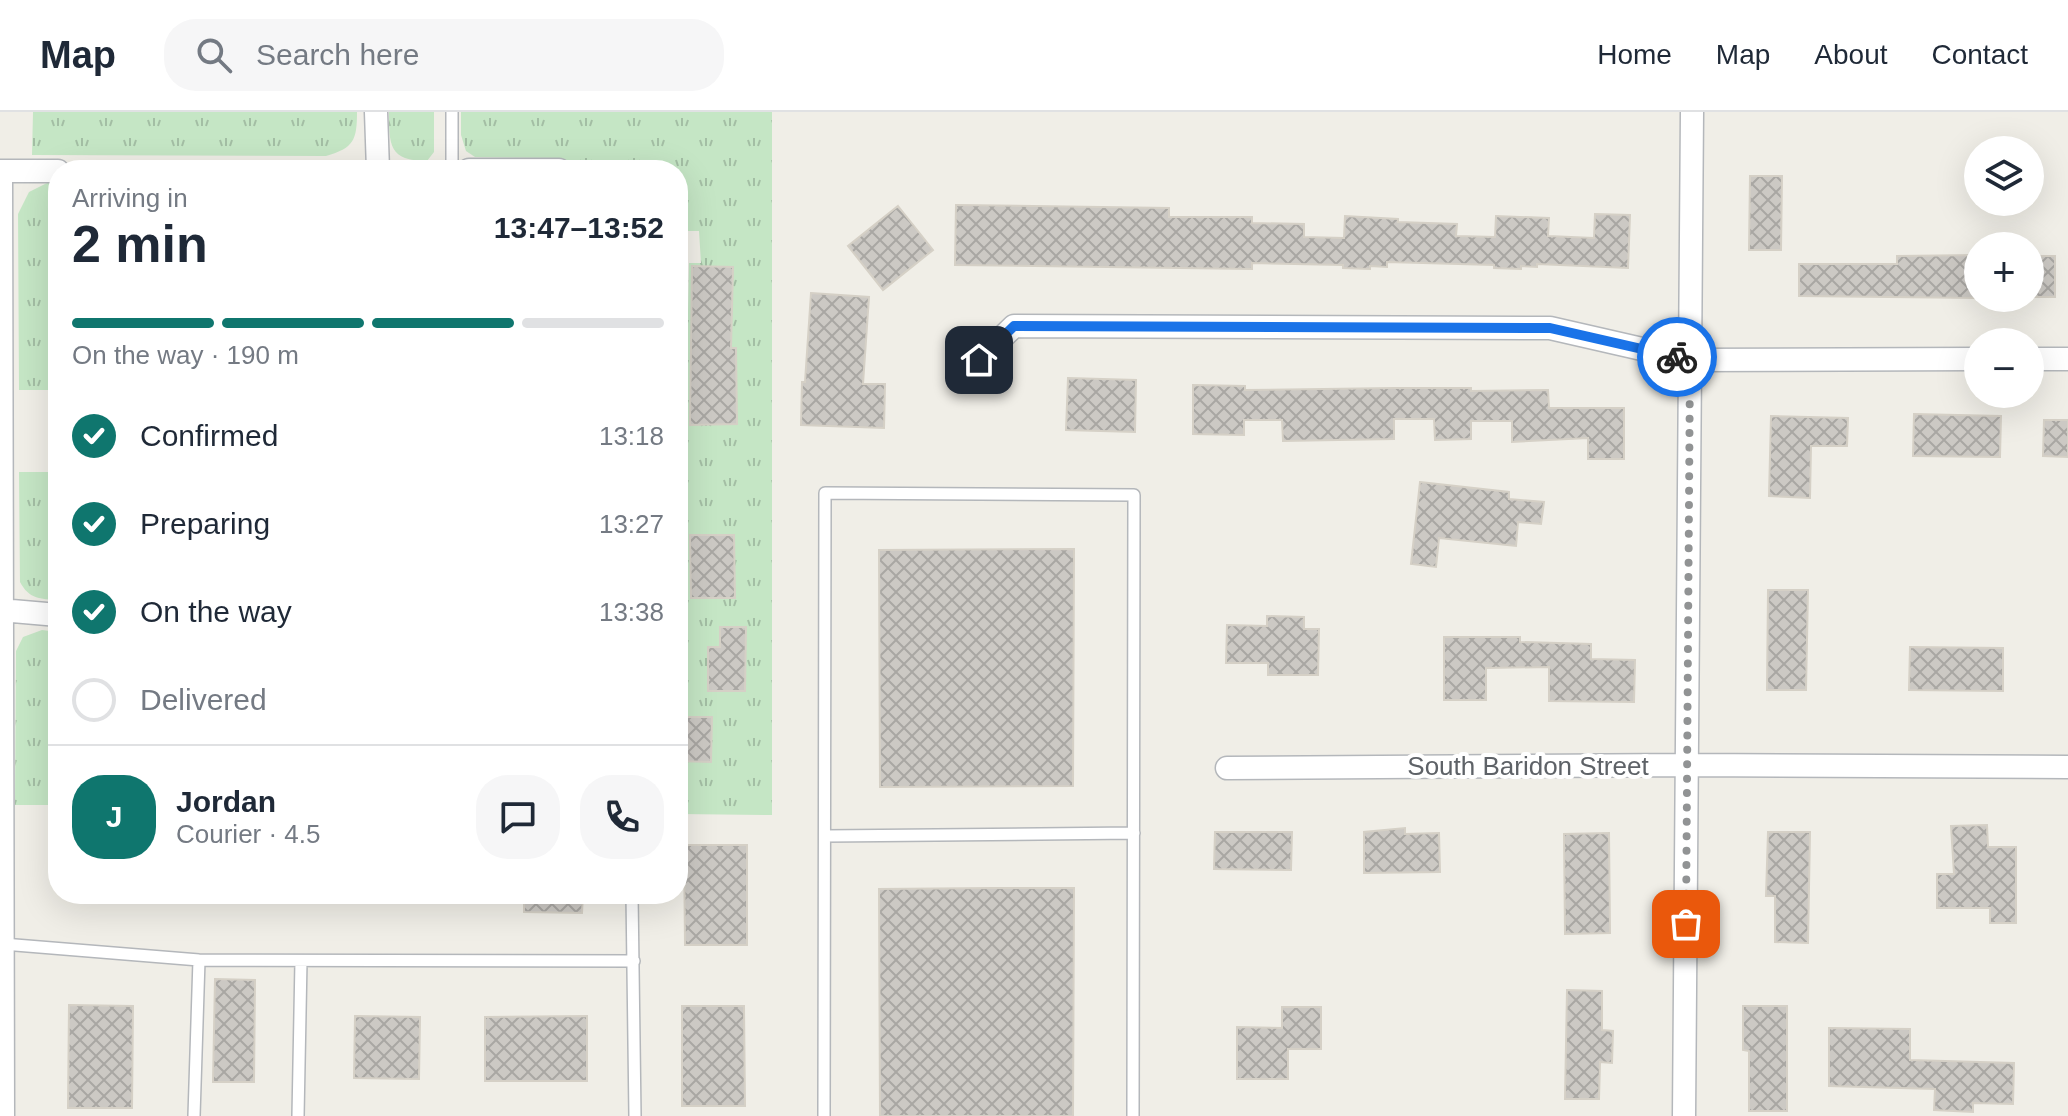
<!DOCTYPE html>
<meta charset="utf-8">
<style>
body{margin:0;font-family:Helvetica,sans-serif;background:#f6f6f7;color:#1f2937;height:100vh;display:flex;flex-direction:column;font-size:30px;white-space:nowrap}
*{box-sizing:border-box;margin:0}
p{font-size:26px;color:#747a83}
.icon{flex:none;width:44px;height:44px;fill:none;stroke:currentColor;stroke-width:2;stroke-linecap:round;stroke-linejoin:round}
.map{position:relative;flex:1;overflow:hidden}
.side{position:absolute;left:48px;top:48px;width:640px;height:744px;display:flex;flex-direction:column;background:#fff;border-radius:32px;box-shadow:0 8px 32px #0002}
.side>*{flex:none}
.controls{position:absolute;left:1964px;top:24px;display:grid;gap:16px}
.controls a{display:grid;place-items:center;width:80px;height:80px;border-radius:50%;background:#fff;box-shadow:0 8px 32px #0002;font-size:40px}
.pin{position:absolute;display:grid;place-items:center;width:68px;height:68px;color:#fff;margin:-34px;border-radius:16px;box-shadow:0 4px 12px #0006}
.courier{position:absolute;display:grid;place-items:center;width:80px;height:80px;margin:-40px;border:6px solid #1a73e8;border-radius:50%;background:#fff;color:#222;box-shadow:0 2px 10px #0007}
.head em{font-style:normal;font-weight:600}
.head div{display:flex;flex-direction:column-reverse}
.head{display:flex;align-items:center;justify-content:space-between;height:136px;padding:0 24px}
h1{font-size:52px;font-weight:600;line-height:60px}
.bar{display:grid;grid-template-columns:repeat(4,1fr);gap:12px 8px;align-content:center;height:96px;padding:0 24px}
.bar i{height:10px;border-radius:6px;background:#e0e1e3}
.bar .active{background:#0f766e}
.bar p{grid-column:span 4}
.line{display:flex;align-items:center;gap:20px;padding:0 24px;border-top:2px solid #e0e1e3}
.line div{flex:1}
.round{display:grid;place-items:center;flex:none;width:84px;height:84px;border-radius:32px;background:#f6f6f7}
ol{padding:0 24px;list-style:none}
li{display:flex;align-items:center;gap:24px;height:88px}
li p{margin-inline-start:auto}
li .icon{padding:8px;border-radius:50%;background:#0f766e;color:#fff;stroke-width:4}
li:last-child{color:#747a83}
li i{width:44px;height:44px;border:4px solid #e0e1e3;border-radius:50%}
header{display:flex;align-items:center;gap:48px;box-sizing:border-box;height:112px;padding:0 40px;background:#fff;border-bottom:2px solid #e0e1e3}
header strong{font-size:38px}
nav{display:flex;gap:44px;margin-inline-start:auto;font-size:28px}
.search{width:560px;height:72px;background:#f6f6f7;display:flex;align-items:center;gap:20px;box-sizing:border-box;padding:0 28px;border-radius:32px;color:#747a83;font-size:30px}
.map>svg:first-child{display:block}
.grass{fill:url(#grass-tufts)}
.building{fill:url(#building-cross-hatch);stroke:#d5d0c6;stroke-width:2}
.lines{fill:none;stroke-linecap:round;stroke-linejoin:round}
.lane-casing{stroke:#b4b7bb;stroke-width:14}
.street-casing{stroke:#b4b7bb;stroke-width:25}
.lane{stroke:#fff;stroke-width:11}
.street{stroke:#fff;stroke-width:22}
.done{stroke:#919394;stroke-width:8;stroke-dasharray:0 14.4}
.route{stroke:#1a73e8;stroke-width:10}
.labels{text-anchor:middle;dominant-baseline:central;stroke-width:8;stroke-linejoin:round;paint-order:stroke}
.street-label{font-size:26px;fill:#5e6267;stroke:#fff}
</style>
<header>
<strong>Map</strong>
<div class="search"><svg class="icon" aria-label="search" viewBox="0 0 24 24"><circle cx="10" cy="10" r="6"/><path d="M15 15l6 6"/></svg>Search here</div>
<nav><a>Home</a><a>Map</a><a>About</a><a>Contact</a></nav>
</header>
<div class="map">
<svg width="2068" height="1004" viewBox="0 0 2068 1004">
<defs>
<pattern id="grass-tufts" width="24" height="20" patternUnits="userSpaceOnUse" patternTransform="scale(2)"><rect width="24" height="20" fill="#c5e6c5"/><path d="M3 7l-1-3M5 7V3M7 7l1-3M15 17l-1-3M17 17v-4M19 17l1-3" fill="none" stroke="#a3bea4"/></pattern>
<pattern id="building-cross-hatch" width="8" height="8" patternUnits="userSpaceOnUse" patternTransform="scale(2)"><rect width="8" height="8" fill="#ccc9c4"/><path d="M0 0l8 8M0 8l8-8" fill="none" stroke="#a9a7a3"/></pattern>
</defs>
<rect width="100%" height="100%" fill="#f0eee7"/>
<path class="grass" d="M 33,0 L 357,0 C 357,28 354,36 326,44 L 32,43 Z
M 389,0 L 434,0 L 434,40 L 427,49 C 389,49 389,33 389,0 Z
M 461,0 L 772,0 L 772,703 L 678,702 L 678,200 L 688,199 L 689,151 L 701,151 L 699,119 L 678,119 L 678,58 L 590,58 L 561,46 L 475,45 L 466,39 L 461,23 Z
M 49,70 L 55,70 L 55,115 L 58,116 L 58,278 L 19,278 L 18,102 L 29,80 Z
M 19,360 L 58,360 L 58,488 C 40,487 29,487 20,470 Z
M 42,518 L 58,520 L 58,693 L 15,693 L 16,539 L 23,525 Z"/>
<path class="building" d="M 1750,64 L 1782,64 L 1781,138 L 1749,138 Z
M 956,93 L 1169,96 L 1169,105 L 1252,105 L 1252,111 L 1304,112 L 1304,125 L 1344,126 L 1345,104 L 1398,107 L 1398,110 L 1457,112 L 1456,124 L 1495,125 L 1496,104 L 1549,106 L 1548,124 L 1594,126 L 1595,102 L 1630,103 L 1628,156 L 1537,152 L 1537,155 L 1521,154 L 1521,157 L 1494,156 L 1494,153 L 1387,150 L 1387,155 L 1370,154 L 1370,157 L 1343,156 L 1343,153 L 1252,151 L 1252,157 L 955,153 Z
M 898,94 L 933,138 L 883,178 L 848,134 Z
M 1978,143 L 1978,186 L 1799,184 L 1799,152 L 1897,152 L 1897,144 Z
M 2030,144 L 2055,144 L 2055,185 L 2030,185 Z
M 692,154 L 733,155 L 731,236 L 736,236 L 737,312 L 690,313 Z
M 811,181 L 869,185 L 863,272 L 885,272 L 884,316 L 801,313 L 802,270 L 805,270 Z
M 1068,266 L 1136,268 L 1135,320 L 1066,318 Z
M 1193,273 L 1245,274 L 1245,278 L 1394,276 L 1471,276 L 1471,279 L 1548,278 L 1549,296 L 1624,296 L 1624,347 L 1588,347 L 1588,326 L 1512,330 L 1512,309 L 1471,309 L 1471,327 L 1435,328 L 1434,307 L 1394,307 L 1394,327 L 1283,329 L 1282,308 L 1244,308 L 1244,323 L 1193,322 Z
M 1914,302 L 2001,304 L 2000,345 L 1913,344 Z
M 1771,304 L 1848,306 L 1847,334 L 1811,334 L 1810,386 L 1769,384 Z
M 2044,308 L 2068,308 L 2068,345 L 2043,344 Z
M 1420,370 L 1509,380 L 1509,387 L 1544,390 L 1541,412 L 1518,410 L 1516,434 L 1439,426 L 1436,455 L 1411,452 Z
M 690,423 L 734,423 L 735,486 L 691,486 Z
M 1074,437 L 1073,674 L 880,675 L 879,438 Z
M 1768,478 L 1808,478 L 1806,578 L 1767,578 Z
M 1267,504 L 1304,505 L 1304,517 L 1319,517 L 1318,563 L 1268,563 L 1268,551 L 1226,551 L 1227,513 L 1267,514 Z
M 720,515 L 746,515 L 745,579 L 708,579 L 708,535 L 720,535 Z
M 1444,525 L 1520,525 L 1520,530 L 1591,532 L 1591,547 L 1635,548 L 1634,590 L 1549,589 L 1549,555 L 1486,556 L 1486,588 L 1444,588 Z
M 1910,535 L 2003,536 L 2003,579 L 1909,578 Z
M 678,605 L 712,605 L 711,650 L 678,649 Z
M 1987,713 L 1988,735 L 2016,735 L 2016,811 L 1990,811 L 1990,796 L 1937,796 L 1937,762 L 1954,762 L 1951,714 Z
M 1405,716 L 1405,722 L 1439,721 L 1440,760 L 1364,761 L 1364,720 Z
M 1215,720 L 1292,720 L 1291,758 L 1214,757 Z
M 1768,720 L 1810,720 L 1808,831 L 1775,830 L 1775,784 L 1766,784 Z
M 1609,721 L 1610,821 L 1565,822 L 1564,722 Z
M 684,733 L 747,733 L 747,833 L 685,833 Z
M 993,776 L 1074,776 L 1073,1004 L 880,1004 L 879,777 Z
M 524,782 L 583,782 L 582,801 L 524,800 Z
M 215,867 L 255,868 L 254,970 L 213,970 Z
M 1567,878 L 1602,879 L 1602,918 L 1613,919 L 1612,951 L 1600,950 L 1599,987 L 1565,987 Z
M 69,893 L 133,894 L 132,996 L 68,996 Z
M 682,894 L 744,894 L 745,994 L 682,994 Z
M 1743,894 L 1787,894 L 1787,999 L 1749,999 L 1749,939 L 1743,938 Z
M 1282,895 L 1321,895 L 1321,937 L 1288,937 L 1288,967 L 1237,967 L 1237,915 L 1282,916 Z
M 355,904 L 420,905 L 419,967 L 354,966 Z
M 587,904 L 587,969 L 485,969 L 485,905 Z
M 1829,916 L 1910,917 L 1910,948 L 2014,951 L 2013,992 L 1973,991 L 1973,1000 L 1934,998 L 1935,977 L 1829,974 Z"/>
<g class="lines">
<defs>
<path id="lane" d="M 452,58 L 452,0
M 826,724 L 1134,721
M 632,782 L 635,1004
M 3,832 L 199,848 L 634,849
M 194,1004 L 199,848
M 298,1004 L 301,849
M 824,1004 L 825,381 L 1134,383 L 1133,1004"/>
<path id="street" d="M 376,0 L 378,58
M 469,58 L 559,58
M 0,59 L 58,59
M 1,59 L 3,1004
M 2030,247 L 2068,247
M 979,248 L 1014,214 L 1550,216 L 1690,248 L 1978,247
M 0,498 L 58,503
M 1227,656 L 1688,653 L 2068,655
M 1684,1004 L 1692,0"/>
</defs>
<use href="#lane" class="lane-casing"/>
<use href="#street" class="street-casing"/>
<use href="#lane" class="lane"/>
<use href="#street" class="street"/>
</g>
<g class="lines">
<path class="done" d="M 1677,245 L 1690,248 L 1686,812"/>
<path class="route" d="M 979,248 L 1014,214 L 1550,216 L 1677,245"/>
</g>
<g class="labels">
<g class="street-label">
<text x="1528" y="654">South Baridon Street</text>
</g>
</g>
</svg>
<div class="controls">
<a><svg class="icon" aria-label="layers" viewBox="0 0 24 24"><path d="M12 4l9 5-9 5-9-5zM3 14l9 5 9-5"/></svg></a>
<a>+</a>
<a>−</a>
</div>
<div class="pin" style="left:1686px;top:812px;background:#ea580c"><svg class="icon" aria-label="bag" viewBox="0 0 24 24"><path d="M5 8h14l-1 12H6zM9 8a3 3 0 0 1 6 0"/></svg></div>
<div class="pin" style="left:979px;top:248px;background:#1f2937"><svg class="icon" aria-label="home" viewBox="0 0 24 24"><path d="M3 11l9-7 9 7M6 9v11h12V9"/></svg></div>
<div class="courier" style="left:1677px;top:245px"><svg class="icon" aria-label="bike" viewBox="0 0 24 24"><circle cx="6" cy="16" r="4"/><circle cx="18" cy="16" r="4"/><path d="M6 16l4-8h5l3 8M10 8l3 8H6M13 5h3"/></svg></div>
<section class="side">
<div class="head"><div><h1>2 min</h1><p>Arriving in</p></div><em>13:47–13:52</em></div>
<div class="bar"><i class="active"></i><i class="active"></i><i class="active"></i><i></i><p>On the way · 190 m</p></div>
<ol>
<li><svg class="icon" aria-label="check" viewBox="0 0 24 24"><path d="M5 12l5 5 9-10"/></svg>Confirmed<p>13:18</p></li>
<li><svg class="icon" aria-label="check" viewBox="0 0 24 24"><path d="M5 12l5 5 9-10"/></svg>Preparing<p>13:27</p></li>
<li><svg class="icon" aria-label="check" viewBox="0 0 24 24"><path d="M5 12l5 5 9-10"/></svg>On the way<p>13:38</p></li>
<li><i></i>Delivered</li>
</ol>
<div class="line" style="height:144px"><b class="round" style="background:#0f766e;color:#fff">J</b><div><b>Jordan</b><p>Courier · 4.5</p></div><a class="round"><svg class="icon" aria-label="chat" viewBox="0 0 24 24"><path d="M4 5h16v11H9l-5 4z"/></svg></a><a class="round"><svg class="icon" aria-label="phone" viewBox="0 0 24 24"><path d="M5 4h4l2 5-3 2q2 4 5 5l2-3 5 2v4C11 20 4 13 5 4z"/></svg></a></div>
</section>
</div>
